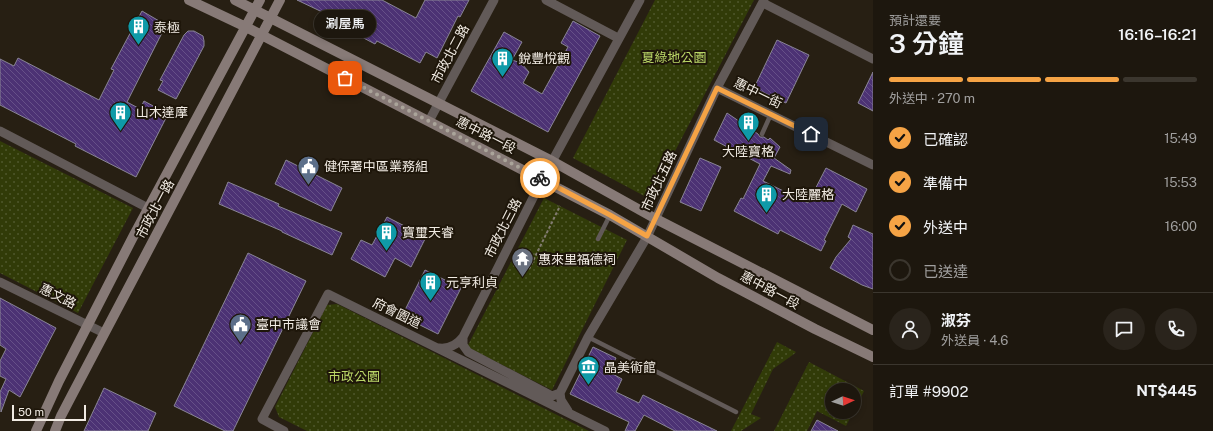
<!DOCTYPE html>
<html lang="zh-TW">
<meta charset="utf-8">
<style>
body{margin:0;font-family:"Public Sans","Noto Sans TC",sans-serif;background:#2a241c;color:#f1f3f6;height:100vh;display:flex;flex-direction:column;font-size:15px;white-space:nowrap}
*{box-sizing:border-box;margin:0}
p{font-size:13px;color:#a09f9e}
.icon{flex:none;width:22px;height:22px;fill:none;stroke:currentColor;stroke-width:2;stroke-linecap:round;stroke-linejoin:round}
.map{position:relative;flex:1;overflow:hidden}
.side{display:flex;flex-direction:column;background:#1d170e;width:340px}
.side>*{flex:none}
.needle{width:26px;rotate:86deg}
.tools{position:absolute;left:825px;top:383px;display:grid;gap:8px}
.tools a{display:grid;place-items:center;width:36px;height:36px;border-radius:50%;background:#1d170e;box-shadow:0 2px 6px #0003,0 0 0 1px #3b362e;font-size:20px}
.scale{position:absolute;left:12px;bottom:10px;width:74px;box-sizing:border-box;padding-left:4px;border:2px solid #f1ebe3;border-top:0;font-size:11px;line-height:14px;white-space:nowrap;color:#f1ebe3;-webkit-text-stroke:3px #1e160a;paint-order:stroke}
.pin{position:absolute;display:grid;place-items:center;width:34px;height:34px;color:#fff;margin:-17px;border-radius:8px;box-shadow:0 2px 6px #0006}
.courier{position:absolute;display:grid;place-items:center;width:40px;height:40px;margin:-20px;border:3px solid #f5a345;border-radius:50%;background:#fff;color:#222;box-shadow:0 1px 5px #0007}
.bubble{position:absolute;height:28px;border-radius:14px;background:#1d170e;box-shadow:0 2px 6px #0003,0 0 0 1px #3b362e;font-size:13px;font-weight:600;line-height:28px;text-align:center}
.summary em{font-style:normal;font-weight:600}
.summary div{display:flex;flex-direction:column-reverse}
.summary{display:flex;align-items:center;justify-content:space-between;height:68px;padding:0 16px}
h1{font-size:26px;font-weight:600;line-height:30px}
.bar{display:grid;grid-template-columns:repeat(4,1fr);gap:6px 4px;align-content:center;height:48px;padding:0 16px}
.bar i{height:5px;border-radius:3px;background:#3b362e}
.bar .on{background:#f5a345}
.bar p{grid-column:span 4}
.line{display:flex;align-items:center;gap:10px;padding:0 16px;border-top:1px solid #3b362e}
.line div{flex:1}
.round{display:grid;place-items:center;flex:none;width:42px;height:42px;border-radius:21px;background:#2a241c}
ol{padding:0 16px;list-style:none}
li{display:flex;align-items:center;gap:12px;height:44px}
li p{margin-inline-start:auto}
li .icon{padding:4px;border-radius:50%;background:#f5a345;color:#111;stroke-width:4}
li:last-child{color:#a09f9e}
li i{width:22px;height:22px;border:2px solid #3b362e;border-radius:50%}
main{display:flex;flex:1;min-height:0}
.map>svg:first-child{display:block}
.green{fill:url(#green-dots)}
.building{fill:url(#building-back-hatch);stroke:#898595}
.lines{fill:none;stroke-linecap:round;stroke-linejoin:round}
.path{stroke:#837c72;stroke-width:2;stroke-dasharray:3 2;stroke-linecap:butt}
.lane{stroke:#625a58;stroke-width:4.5}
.street{stroke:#625a58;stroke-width:9}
.secondary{stroke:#877a77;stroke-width:10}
.done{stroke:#aaa49a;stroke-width:4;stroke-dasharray:0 7.2}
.route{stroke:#f5a345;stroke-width:5}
.labels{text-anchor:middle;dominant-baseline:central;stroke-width:4;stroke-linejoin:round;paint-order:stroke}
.poi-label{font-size:13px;fill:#f1ebe3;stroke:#1e160a;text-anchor:start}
.street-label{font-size:13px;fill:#f1ebe3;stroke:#1e160a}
.park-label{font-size:13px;fill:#bad667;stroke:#1e160a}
</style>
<main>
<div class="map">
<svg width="873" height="431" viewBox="0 0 873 431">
<defs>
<pattern id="green-dots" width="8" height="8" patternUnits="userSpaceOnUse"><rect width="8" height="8" fill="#313b08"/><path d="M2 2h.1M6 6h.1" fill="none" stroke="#4f582c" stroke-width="1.8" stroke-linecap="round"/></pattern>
<pattern id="building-back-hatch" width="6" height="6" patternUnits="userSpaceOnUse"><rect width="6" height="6" fill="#4c3274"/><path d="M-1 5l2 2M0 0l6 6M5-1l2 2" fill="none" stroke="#665088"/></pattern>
</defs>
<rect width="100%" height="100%" fill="#271f13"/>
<path class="green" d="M 655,0 L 754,0 L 650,199 L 573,158 Z
M 0,141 L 133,208 L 78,313 L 0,273 Z
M 544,198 L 627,240 L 552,390 L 467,347 Z
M 337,304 L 589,431 L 307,431 L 279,417 L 275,407 L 327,305 Z
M 777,342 L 796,352 L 794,354 L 773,369 L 751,414 L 761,418 L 741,431 L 731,431 Z
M 809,362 L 864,391 L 854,411 L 854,390 L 832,390 L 832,412 L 853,412 L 846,426 L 817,411 L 807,431 L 774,431 Z"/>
<path class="building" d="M 297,0 L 382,0 L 416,18 L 425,0 L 469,0 L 460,17 L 458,16 L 437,58 L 426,52 L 420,63 L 377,41 L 375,44 L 335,23 L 337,19 Z
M 142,11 L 166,25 L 127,102 L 140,109 L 144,101 L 168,114 L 136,177 L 75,146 L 76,144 L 0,105 L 0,59 L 14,66 L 18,58 L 99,100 L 114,70 L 111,69 Z
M 573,21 L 600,36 L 548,132 L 471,91 L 504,32 L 522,42 L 512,60 L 521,63 L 529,72 L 523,83 L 542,94 L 568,47 L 561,43 Z
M 188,31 L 194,31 L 203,36 L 204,41 L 204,46 L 176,99 L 158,90 L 163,81 L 160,80 L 184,35 Z
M 777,40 L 809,55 L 786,103 L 754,88 Z
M 873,72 L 873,111 L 858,103 Z
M 727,113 L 758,134 L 760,137 L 764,137 L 768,140 L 770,138 L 780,147 L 774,158 L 791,170 L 790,174 L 771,166 L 763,181 L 808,203 L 826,168 L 867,189 L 856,212 L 842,204 L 824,240 L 826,241 L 821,251 L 780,230 L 778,234 L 734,211 L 741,198 L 743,199 L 760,164 L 714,140 Z
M 700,158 L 721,167 L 701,211 L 680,202 Z
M 286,160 L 342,188 L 331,211 L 275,184 Z
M 228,182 L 279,204 L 278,206 L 342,233 L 332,255 L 282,232 L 282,231 L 219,204 Z
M 387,217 L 426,237 L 411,267 L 395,258 L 385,277 L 351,259 L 361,240 L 372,245 Z
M 853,225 L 873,234 L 873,289 L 862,285 L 830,268 L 836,257 L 851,239 L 848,237 Z
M 248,253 L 306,281 L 233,431 L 225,431 L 174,406 Z
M 425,270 L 461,288 L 438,334 L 402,316 Z
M 0,298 L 56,328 L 20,397 L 9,390 L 1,412 L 0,392 L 6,379 L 0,376 L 0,361 L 6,349 L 0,345 Z
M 593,347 L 616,358 L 609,372 L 622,379 L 616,392 L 639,403 L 643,395 L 717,431 L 675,431 L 644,415 L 635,431 L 625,431 L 629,422 L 570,394 Z
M 104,388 L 156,413 L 148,431 L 84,431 Z
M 817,420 L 838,431 L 811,431 Z"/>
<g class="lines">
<path class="path" d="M 529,269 L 560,206"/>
<path class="lane" d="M 762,134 L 771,114
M 598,239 L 610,215
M 588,337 L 736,412"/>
<path class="street" d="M 546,0 L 618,38
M 763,3 L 873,59
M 717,88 L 873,165
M 429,121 L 494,0
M 0,131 L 148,208
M 0,282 L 104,333
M 463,337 L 463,345 L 468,352 L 552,396 L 560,393
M 439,348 C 448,349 457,345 463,337 L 542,180 L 640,0
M 568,411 L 561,400 L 560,393 L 588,337 L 647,237 L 717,88 L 764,0
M 284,431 L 262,419 L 328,294 L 605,431"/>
<path class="secondary" d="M 189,0 L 246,27 L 542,180 L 610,215 L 718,278 L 815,329 L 873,357
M 235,0 L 552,161 L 656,219 L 873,330
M 36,431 L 59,381 L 134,235 L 260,0
M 55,431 L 61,416 L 73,393 L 280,0"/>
</g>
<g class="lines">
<path class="done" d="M 345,78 L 540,178"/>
<path class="route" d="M 540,178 L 610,215 L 647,236 L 717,88 L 811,134"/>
</g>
<defs>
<symbol id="building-pin" viewBox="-11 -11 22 30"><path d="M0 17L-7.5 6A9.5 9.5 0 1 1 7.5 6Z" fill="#0f9aa8" stroke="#1e160a"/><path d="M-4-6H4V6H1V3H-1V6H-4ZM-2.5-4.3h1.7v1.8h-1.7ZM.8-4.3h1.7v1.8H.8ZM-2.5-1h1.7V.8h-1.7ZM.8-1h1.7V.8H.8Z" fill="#fff"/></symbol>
<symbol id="civic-pin" viewBox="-11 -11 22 30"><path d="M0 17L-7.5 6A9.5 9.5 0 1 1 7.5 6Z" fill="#5c6f8a" stroke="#1e160a"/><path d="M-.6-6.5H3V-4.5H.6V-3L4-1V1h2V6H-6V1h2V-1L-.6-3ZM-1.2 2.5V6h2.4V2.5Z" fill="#fff"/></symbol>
<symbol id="temple-pin" viewBox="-11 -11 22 30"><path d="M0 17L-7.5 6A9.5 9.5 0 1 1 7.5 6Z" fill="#6b7280" stroke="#1e160a"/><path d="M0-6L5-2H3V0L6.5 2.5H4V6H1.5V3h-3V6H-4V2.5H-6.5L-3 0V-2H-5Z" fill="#fff"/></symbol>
<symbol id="museum-pin" viewBox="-11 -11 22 30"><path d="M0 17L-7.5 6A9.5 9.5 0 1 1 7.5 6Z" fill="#0f9aa8" stroke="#1e160a"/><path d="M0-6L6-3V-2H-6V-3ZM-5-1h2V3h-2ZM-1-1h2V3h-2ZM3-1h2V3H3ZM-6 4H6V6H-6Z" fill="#fff"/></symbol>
</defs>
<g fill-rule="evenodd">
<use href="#building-pin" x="126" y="14" width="25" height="34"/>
<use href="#building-pin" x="490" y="46" width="25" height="34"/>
<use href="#building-pin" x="108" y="100" width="25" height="34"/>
<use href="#building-pin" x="736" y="110" width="25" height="34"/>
<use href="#civic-pin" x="296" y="154" width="25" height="34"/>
<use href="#building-pin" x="754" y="182" width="25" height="34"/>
<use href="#building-pin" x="374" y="220" width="25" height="34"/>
<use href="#temple-pin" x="510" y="246" width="25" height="34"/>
<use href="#building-pin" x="418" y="270" width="25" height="34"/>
<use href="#civic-pin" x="228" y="312" width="25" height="34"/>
<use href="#museum-pin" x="576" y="354" width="25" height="34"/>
</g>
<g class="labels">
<g class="poi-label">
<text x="154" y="27">泰極</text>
<text x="518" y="58">銳豐悅觀</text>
<text x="136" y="112">山木達摩</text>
<text x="748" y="151" text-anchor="middle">大陸寶格</text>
<text x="324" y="166">健保署中區業務組</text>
<text x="782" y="194">大陸麗格</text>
<text x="402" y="232">寶璽天睿</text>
<text x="538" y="259">惠來里福德祠</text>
<text x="446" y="282">元亨利貞</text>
<text x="256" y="324">臺中市議會</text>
<text x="604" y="367">晶美術館</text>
</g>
<g class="street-label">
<text transform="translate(450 54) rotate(-62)">市政北二路</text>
<text transform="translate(758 93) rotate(26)">惠中一街</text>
<text transform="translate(486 135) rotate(27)">惠中路一段</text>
<text transform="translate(659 181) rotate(-65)">市政北五路</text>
<text transform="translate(155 209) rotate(-62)">市政北一路</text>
<text transform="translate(503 228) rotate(-63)">市政北三路</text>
<text transform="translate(770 290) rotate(28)">惠中路一段</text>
<text transform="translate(58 296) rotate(26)">惠文路</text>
<text transform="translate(397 313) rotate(26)">府會園道</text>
</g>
<g class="park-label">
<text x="674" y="57">夏綠地公園</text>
<text x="354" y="376">市政公園</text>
</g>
</g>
</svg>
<div class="tools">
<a><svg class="needle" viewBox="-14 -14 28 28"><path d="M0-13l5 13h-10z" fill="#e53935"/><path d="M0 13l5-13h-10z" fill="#a09f9e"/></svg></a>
</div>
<div class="scale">50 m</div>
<div class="pin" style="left:345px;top:78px;background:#ea580c"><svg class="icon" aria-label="bag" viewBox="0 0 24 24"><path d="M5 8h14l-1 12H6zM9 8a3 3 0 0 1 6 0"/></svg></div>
<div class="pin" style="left:811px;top:134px;background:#1f2937"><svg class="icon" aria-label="home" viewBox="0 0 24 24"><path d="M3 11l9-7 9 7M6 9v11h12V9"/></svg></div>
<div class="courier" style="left:540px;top:178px"><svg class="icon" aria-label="bike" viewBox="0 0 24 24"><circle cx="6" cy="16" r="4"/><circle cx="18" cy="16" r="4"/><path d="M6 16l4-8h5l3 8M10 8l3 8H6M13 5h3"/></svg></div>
<div class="bubble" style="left:314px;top:10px;width:62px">涮屋馬</div>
</div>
<section class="side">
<div class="summary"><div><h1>3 分鐘</h1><p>預計還要</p></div><em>16:16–16:21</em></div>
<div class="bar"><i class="on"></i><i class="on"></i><i class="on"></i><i></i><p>外送中 · 270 m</p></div>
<ol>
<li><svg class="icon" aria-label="check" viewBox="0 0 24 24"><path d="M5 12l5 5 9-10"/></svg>已確認<p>15:49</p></li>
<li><svg class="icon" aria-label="check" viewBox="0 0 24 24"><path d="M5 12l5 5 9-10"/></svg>準備中<p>15:53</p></li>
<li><svg class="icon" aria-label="check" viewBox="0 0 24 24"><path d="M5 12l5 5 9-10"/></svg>外送中<p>16:00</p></li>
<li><i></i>已送達</li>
</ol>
<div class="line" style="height:72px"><a class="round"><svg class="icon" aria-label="person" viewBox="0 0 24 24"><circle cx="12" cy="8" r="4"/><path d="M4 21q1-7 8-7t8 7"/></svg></a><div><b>淑芬</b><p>外送員 · 4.6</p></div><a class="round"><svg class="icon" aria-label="chat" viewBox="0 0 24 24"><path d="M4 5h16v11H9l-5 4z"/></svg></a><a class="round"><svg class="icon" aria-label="phone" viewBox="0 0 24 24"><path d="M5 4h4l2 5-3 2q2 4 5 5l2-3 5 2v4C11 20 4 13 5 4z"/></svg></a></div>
<div class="line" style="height:52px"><div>訂單 #9902</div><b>NT$445</b></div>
</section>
</main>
